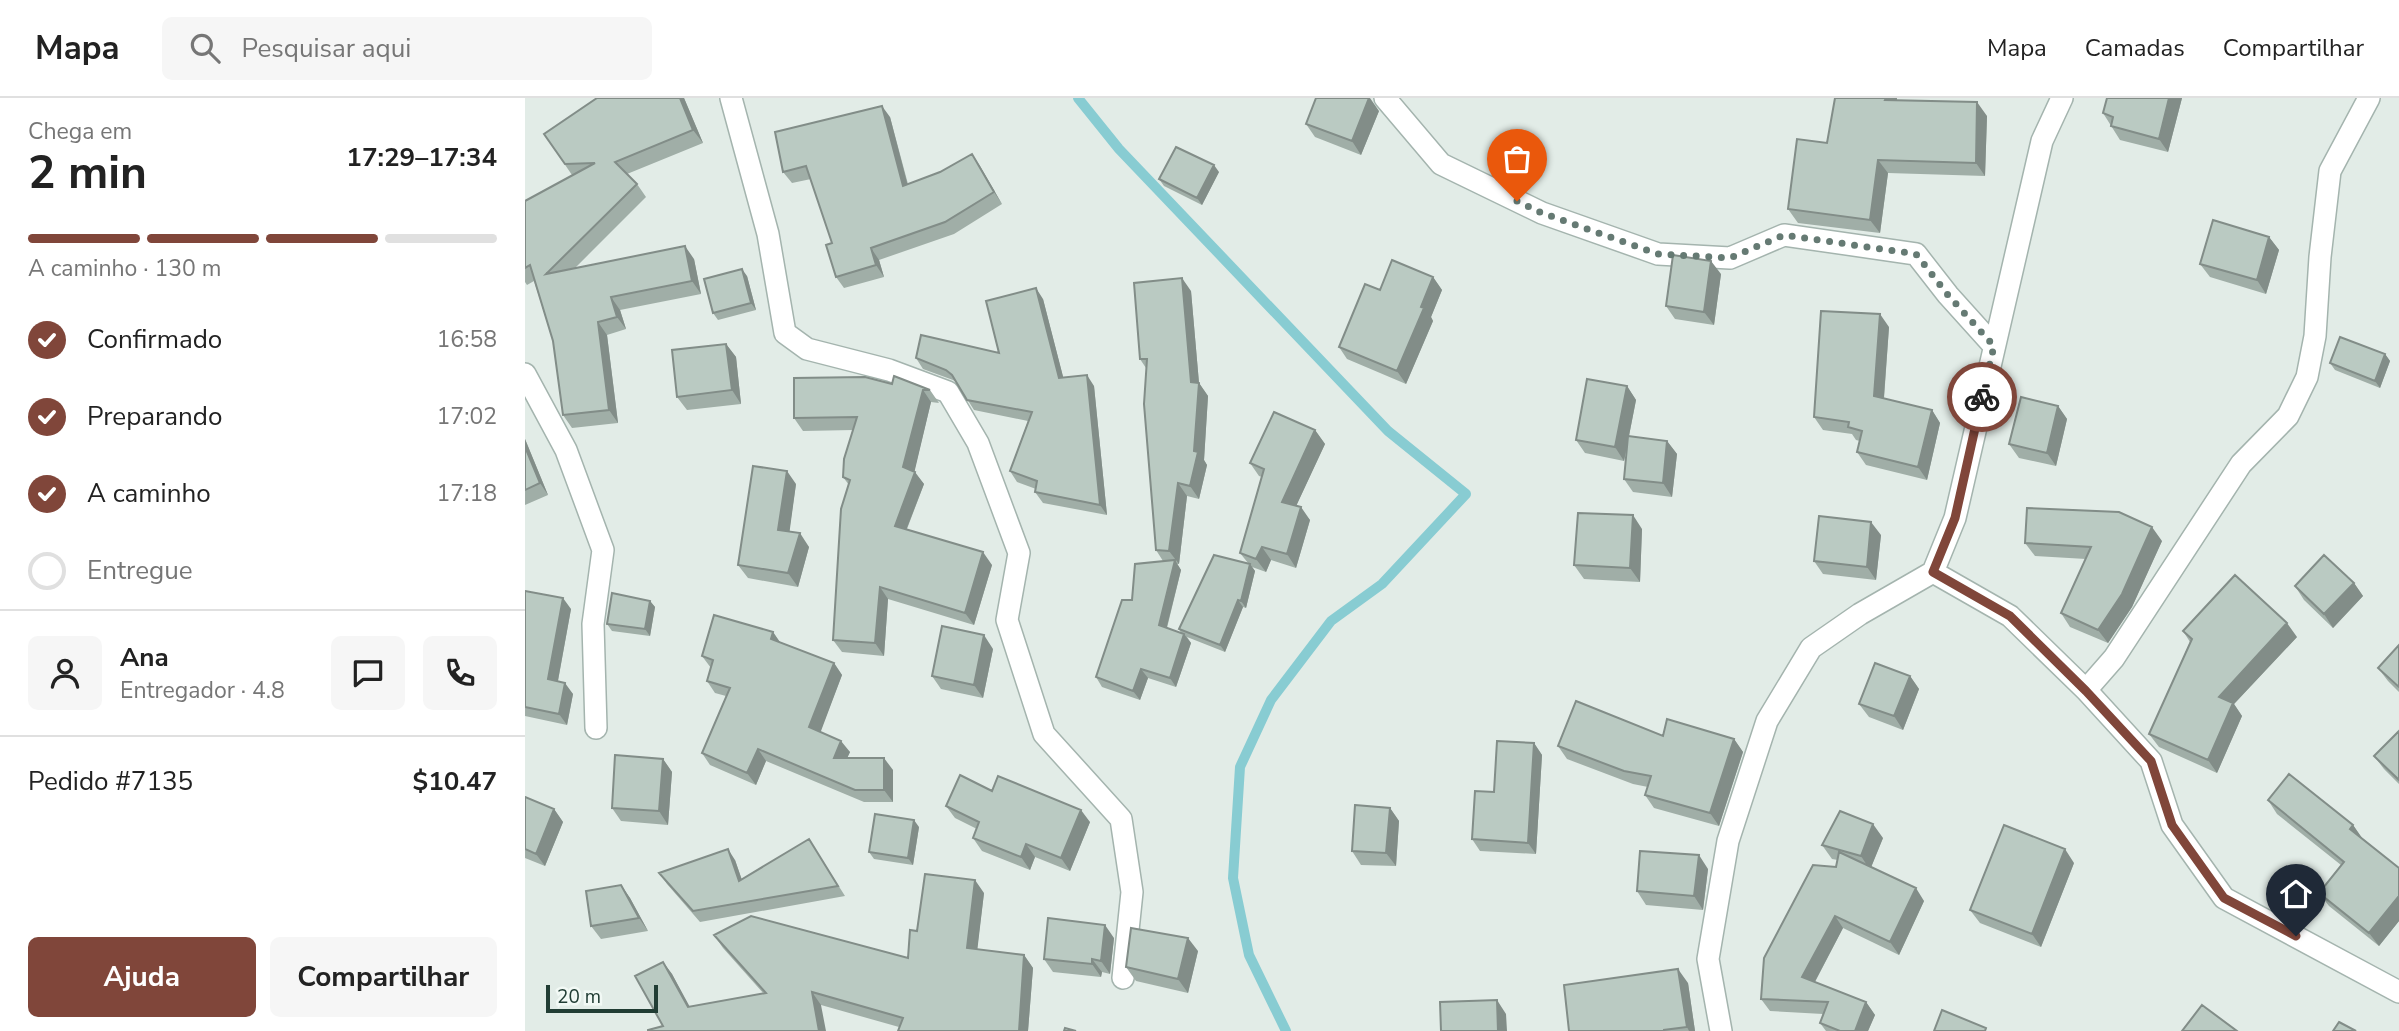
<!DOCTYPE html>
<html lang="pt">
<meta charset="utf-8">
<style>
body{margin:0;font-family:"Nunito Sans",sans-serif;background:#f6f6f6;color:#222;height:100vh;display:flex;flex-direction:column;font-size:26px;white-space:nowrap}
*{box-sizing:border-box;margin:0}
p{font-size:23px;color:#767676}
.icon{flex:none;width:38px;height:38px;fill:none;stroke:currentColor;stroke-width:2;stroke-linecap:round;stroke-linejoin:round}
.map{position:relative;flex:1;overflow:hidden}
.sheet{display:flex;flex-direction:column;background:#fff;width:525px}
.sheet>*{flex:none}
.scale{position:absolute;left:21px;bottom:18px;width:112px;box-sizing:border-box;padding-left:7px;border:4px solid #213d34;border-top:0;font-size:19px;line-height:24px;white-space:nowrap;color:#213d34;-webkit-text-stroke:5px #f2f9f5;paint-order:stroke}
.pin{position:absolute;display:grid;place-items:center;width:60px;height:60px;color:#fff;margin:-72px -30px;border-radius:50% 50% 50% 0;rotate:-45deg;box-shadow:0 0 7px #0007}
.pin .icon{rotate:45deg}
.courier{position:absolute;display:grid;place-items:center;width:70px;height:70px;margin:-35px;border:5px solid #80463a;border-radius:50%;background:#fff;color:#222;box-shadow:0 2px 9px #0007}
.head em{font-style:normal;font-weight:700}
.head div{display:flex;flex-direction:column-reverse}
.head{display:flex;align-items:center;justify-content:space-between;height:119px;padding:0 28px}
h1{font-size:46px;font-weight:700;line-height:52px}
.bar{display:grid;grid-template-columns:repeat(4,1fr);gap:10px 7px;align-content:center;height:84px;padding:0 28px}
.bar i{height:9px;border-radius:5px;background:#e0e0e0}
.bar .active{background:#80463a}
.bar p{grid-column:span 4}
.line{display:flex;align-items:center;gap:18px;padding:0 28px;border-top:2px solid #e0e0e0}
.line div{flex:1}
.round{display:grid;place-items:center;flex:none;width:74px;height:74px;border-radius:10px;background:#f6f6f6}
ol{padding:0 28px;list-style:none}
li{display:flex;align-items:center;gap:21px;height:77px}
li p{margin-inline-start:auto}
li .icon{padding:7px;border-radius:50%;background:#80463a;color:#fff;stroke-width:4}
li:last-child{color:#767676}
li i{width:38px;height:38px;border:4px solid #e0e0e0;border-radius:50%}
.button{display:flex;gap:14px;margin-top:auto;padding:14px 28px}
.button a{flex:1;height:80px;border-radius:10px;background:#80463a;color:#fff;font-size:28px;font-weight:700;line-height:80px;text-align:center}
.button a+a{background:#f6f6f6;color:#222}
header{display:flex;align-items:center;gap:42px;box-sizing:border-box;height:98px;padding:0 35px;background:#fff;border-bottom:2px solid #e0e0e0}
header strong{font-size:33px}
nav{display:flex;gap:38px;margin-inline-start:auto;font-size:24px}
.search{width:490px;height:63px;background:#f6f6f6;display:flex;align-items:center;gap:18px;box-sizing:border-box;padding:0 24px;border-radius:10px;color:#767676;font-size:26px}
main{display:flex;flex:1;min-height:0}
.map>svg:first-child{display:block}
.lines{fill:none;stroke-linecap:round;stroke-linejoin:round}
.stream{stroke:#88ccd2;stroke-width:10}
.minor-casing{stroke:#a4b4ae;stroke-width:24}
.minor{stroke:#fff;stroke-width:21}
.wall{fill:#a0aea7}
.shaded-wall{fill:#828d88}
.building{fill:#bacac2;stroke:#828d88;stroke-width:2}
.done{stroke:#657a73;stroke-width:7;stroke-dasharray:0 12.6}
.route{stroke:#80463a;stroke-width:9}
</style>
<header>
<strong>Mapa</strong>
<div class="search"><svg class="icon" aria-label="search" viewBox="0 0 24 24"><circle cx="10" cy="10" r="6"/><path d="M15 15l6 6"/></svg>Pesquisar aqui</div>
<nav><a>Mapa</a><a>Camadas</a><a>Compartilhar</a></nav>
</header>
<main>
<section class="sheet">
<div class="head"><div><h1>2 min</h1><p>Chega em</p></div><em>17:29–17:34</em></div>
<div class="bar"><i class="active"></i><i class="active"></i><i class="active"></i><i></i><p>A caminho · 130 m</p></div>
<ol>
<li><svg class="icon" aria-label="check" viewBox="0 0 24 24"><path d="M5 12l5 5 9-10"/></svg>Confirmado<p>16:58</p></li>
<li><svg class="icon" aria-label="check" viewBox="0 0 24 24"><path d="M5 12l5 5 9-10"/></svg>Preparando<p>17:02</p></li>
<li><svg class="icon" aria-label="check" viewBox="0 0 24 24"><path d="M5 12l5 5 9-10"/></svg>A caminho<p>17:18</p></li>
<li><i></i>Entregue</li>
</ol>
<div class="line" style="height:126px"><a class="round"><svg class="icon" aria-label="person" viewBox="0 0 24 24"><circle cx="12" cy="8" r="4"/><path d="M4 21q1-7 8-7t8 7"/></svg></a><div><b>Ana</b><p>Entregador · 4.8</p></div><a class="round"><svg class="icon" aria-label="chat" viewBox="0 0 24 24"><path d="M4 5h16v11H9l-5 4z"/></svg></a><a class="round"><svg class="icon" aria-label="phone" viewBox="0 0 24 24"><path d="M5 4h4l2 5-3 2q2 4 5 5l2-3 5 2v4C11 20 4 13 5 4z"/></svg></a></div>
<div class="line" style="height:91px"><div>Pedido #7135</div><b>$10.47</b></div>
<div class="button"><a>Ajuda</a><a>Compartilhar</a></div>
</section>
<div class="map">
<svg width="1874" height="933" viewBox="0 0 1874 933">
<rect width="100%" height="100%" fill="#e2ece7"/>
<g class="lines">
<path class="stream" d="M 553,0 L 594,51 L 863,333 L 941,396 L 857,486 L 806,523 L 746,602 L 715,669 L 708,780 L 724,857 L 761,933"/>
<defs>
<path id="minor" d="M 206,0 L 243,136 L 260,235 L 282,251 L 364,272 L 423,294 L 453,345 L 494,455 L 482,522 L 519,636 L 596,721 L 607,794 L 598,880
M 860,0 L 916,66 L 1017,115 L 1133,156 L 1205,160 L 1259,137 L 1391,156 L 1423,197 L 1469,248
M 0,276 L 41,352 L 78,452 L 68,526 L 71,630
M 1408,474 L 1485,518 L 1561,592 L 1626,663 L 1647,727 L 1699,800 L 1874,894
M 1561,592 L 1589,560 L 1716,366 L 1763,318 L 1782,279 L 1790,238 L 1795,159 L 1805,73 L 1844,0
M 1196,933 L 1183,861 L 1203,743 L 1242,623 L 1286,550 L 1335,516 L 1408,474 L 1430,420 L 1517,43 L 1537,0"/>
</defs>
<use href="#minor" class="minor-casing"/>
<use href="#minor" class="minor"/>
</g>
<path class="wall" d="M 159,0 L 178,45 L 102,76 L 112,86 L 121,99 L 49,171 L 169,161 L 176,196 L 95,212 L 101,231 L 82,237 L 93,325 L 47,330 L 38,317 L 28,243 L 9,183 L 2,187 L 0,184 L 0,103 L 47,77 L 19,36 Z
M 1372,0 L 1372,2 L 1462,18 L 1460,78 L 1363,75 L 1355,135 L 1273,125 L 1263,111 L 1302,45 Z
M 1582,0 L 1657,0 L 1643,54 L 1595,42 L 1578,15 Z
M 854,13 L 836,57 L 790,39 L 781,26 Z
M 365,19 L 383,86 L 415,74 L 447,56 L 477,106 L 429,136 L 354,162 L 359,179 L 319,190 L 311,179 L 307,145 L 286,81 L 267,85 L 258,74 Z
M 694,74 L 677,107 L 639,88 L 634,81 Z
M 1744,139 L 1754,152 L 1741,196 L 1685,179 L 1675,166 Z
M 1196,176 L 1189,227 L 1150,221 L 1141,208 Z
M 222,178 L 231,212 L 193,222 L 188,215 Z
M 908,179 L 917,192 L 906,219 L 908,223 L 881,286 L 822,261 L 814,249 L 855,192 Z
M 666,193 L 674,285 L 683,298 L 679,362 L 682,367 L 674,401 L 662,398 L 654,466 L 652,466 L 656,472 L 642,530 L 656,535 L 654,531 L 723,465 L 715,455 L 737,379 L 734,378 L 725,365 L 790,332 L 800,346 L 771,408 L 785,422 L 771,470 L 746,462 L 741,474 L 727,469 L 730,473 L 721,510 L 718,509 L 700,554 L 662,539 L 666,545 L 651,589 L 623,580 L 615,602 L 577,589 L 571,579 L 607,502 L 638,463 L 631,452 L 621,270 L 615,261 Z
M 518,201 L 538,279 L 569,288 L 582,417 L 518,405 L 510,394 L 511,391 L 492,384 L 485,373 L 503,323 L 449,312 L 432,285 L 428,282 L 398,271 L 391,260 L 474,255 Z
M 1364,229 L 1359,301 L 1407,312 L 1415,325 L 1402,382 L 1341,367 L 1332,354 L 1335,343 L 1331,342 L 1327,336 L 1298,332 L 1289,319 Z
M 201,246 L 211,259 L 216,306 L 162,312 L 152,299 Z
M 1860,256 L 1865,263 L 1855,290 L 1810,272 L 1805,265 Z
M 367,286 L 405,292 L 414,305 L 406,304 L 389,374 L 399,386 L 382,431 L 467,467 L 449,527 L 363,501 L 359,558 L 317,554 L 308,542 L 324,387 L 318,379 L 328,332 L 278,333 L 269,320 Z
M 1102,288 L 1111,302 L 1104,338 L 1142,343 L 1152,356 L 1147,399 L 1108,394 L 1099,381 L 1103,346 L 1099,363 L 1060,355 L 1051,342 Z
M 1533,308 L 1542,321 L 1531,368 L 1494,360 L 1484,346 Z
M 0,341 L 23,397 L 0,407 Z
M 271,386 L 264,434 L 284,449 L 273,489 L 223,480 L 213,467 Z
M 1117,431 L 1115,484 L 1059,481 L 1049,467 Z
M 1356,437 L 1351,482 L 1298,476 L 1289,463 Z
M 1637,443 L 1607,509 L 1583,545 L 1545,529 L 1536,515 L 1561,461 L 1510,458 L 1500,445 Z
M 1829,485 L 1838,498 L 1808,530 L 1779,502 L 1770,488 Z
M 0,493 L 46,511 L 33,583 L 48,596 L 42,627 L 0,618 Z
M 125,503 L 130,509 L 125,538 L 87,533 L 82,526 Z
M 1658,533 L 1772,539 L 1709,606 L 1717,618 L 1692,675 L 1634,649 L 1624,636 L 1665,544 Z
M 248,534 L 255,544 L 309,565 L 317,577 L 295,634 L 325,654 L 322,660 L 368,672 L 368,704 L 339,704 L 241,663 L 231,687 L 185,667 L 177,655 L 201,598 L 190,595 L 182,583 L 186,570 L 177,558 Z
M 1874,547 L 1874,594 L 1863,583 L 1853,570 Z
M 468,551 L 458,600 L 416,591 L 407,578 Z
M 1385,578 L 1394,591 L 1378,632 L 1344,619 L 1334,606 Z
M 1874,633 L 1874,686 L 1859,671 L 1849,658 Z
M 1138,638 L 1209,641 L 1218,654 L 1194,728 L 1129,710 L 1120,697 L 1123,689 L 1108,686 L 1042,661 L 1033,648 Z
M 1009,645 L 1017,657 L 1011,756 L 955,753 L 947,741 L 969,694 Z
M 138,661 L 147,674 L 143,727 L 96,723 L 87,710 Z
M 467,693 L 565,724 L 545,773 L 510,759 L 505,772 L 457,753 L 448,740 L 452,731 L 430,720 L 421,708 Z
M 0,699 L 29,711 L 38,724 L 20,768 L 0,760 Z
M 1743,702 L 1828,727 L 1837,740 L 1874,770 L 1874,823 L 1854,848 L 1804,808 L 1794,795 L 1816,767 L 1752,716 Z
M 865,710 L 874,723 L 871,768 L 836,767 L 827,753 Z
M 394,729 L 388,767 L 349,761 L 344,754 Z
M 1358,740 L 1346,769 L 1399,803 L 1374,857 L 1318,830 L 1290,884 L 1341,904 L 1350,917 L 1343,933 L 1301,933 L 1295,925 L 1298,916 L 1245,913 L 1236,901 L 1311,769 L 1313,762 L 1307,761 L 1297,747 Z
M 284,741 L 320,798 L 175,824 L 142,786 L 134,775 L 210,762 L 217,782 Z
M 1549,765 L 1516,849 L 1455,825 L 1445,812 Z
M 1183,771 L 1178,812 L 1121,807 L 1112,793 Z
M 96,787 L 105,800 L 123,833 L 76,841 L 66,828 Z
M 459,795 L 452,851 L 499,857 L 508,870 L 503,933 L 373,933 L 374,929 L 296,907 L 138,928 L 138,864 L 147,876 L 164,909 L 239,896 L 198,850 L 189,837 L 383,860 L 392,833 Z
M 589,840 L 585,876 L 577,874 L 576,879 L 528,874 L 519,861 Z
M 673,853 L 663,895 L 611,883 L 601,869 Z
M 1163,885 L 1170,933 L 1044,933 Z"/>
<path class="shaded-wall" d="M 155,0 L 159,0 L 178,45 L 168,32 Z
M 844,0 L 845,0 L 854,13 L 836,57 L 827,43 Z
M 1361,0 L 1372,0 L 1370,15 L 1360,2 Z
M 1644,0 L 1657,0 L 1643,54 L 1634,41 Z
M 1452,4 L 1462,18 L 1460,78 L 1451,65 Z
M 357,8 L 365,19 L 386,100 L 378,88 Z
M 447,56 L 455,68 L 477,106 L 469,94 Z
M 1353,62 L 1363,75 L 1355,135 L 1345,122 Z
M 689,67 L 694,74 L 677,107 L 672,100 Z
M 1744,139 L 1754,152 L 1741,196 L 1732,182 Z
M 160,148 L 169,161 L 176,196 L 167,183 Z
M 346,150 L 354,162 L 359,179 L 351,167 Z
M 1186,163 L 1196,176 L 1189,227 L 1179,214 Z
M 217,171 L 222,178 L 231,212 L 226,205 Z
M 908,179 L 917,192 L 906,219 L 908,223 L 881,286 L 872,273 Z
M 657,180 L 666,193 L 674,285 L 683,298 L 679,362 L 682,367 L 674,401 L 665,388 L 666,284 Z
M 511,190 L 518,201 L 541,290 L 534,280 Z
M 86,199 L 95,212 L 101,231 L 92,219 Z
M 1355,216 L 1364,229 L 1358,311 L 1349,298 Z
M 73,224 L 82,237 L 93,325 L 84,312 Z
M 201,246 L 211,259 L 216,306 L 207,292 Z
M 1860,256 L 1865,263 L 1855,290 L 1850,283 Z
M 562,277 L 569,288 L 582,417 L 575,407 Z
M 1102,288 L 1111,302 L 1099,363 L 1090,349 Z
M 398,292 L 406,304 L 388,380 L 390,374 L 399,386 L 378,440 L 370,428 L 378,369 Z
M 1533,308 L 1542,321 L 1531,368 L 1522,355 Z
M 1407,312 L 1415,325 L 1402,382 L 1393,369 Z
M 790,332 L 800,346 L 767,417 L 757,404 Z
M 0,341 L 23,397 L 15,385 L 0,349 Z
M 1142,343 L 1152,356 L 1147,399 L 1138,385 Z
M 262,373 L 271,386 L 263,445 L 253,432 Z
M 653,385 L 662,398 L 654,466 L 644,453 Z
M 776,409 L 785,422 L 771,470 L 762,456 Z
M 1108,417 L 1117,431 L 1115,484 L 1105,470 Z
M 1346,424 L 1356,437 L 1351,482 L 1342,469 Z
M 1627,429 L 1637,443 L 1607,509 L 1583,545 L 1573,532 Z
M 275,435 L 284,449 L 273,489 L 263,475 Z
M 737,449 L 746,462 L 741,474 L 731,461 Z
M 458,454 L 467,467 L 449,527 L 440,515 Z
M 650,462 L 656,472 L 640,536 L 634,527 Z
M 725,466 L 730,473 L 721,510 L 716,503 Z
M 1829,485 L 1838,498 L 1808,530 L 1799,516 Z
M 355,489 L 363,501 L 359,558 L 350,545 Z
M 38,500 L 46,511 L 31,593 L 23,581 Z
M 713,502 L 718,509 L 700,554 L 695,547 Z
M 125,503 L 130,509 L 125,538 L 120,531 Z
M 1762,525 L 1772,539 L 1709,606 L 1717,618 L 1692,675 L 1683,662 L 1694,599 Z
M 248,534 L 256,546 L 246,541 Z
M 659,536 L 666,545 L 651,589 L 645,580 Z
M 459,537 L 468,551 L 458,600 L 449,587 Z
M 309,565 L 317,577 L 293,641 L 284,629 Z
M 616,571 L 623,580 L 615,602 L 608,593 Z
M 1385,578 L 1394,591 L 1378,632 L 1369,618 Z
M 40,585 L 48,596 L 42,627 L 34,616 Z
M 1209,641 L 1218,654 L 1194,728 L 1185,715 Z
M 316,643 L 325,654 L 317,671 L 309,660 Z
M 1009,645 L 1017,657 L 1011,756 L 1003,745 Z
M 233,651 L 241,663 L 231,687 L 222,675 Z
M 359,660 L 368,672 L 368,704 L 359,692 Z
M 138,661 L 147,674 L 143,727 L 134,713 Z
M 865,710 L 874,723 L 871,768 L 861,755 Z
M 29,711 L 38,724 L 20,768 L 11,756 Z
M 556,712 L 565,724 L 545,773 L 536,760 Z
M 389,722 L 394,729 L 388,767 L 383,760 Z
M 1348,726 L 1358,740 L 1345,772 L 1336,758 Z
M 1828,727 L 1837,740 L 1834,744 L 1825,731 Z
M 501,746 L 510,759 L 505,772 L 496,759 Z
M 203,751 L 210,762 L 221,794 L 214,783 Z
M 1540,751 L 1549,765 L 1516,849 L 1507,836 Z
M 1174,757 L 1183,771 L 1178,812 L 1169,798 Z
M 450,782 L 459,795 L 451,863 L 442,850 Z
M 96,787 L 105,800 L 123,833 L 114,820 Z
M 1391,790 L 1399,803 L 1374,857 L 1365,844 Z
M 1874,798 L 1874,823 L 1854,848 L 1844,835 Z
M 1310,818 L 1318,830 L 1286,891 L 1277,879 Z
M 580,827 L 589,840 L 585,876 L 576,863 Z
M 663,840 L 673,853 L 663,895 L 653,881 Z
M 499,857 L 508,870 L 503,933 L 494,933 Z
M 567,861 L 577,874 L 576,879 L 567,866 Z
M 138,864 L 147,876 L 172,922 L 163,909 Z
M 1153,871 L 1163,885 L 1170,933 L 1164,933 L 1162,929 Z
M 287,894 L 296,907 L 301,933 L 294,933 Z
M 972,902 L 981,916 L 982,933 L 973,933 Z
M 1341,904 L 1350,917 L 1343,933 L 1330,933 Z"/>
<path class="building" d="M 72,0 L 155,0 L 168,32 L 90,64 L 112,86 L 21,176 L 160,148 L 167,183 L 86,199 L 92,219 L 73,224 L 84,312 L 38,317 L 28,243 L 5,167 L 0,170 L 0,103 L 70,65 L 40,66 L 19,36 Z
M 791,0 L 844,0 L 827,43 L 781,26 Z
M 1310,0 L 1361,0 L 1360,2 L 1452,4 L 1451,65 L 1353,62 L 1345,122 L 1263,111 L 1272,41 L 1302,45 Z
M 1582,0 L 1644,0 L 1634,41 L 1586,28 L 1588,19 L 1578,15 Z
M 357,8 L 378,88 L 415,74 L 447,56 L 469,94 L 420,124 L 346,150 L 351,167 L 311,179 L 301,147 L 307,145 L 281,68 L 258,74 L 250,34 Z
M 651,49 L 689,67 L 672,100 L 634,81 Z
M 1688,122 L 1744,139 L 1732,182 L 1675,166 Z
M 1148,157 L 1186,163 L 1179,214 L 1141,208 Z
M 867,162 L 908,179 L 896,209 L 899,210 L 872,273 L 814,249 L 840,186 L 855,192 Z
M 217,171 L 226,205 L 188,215 L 179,181 Z
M 657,180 L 666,284 L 674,285 L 669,353 L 673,354 L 665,388 L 653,385 L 644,453 L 631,452 L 619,306 L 622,261 L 615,261 L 609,185 Z
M 511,190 L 534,280 L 562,277 L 575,407 L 510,394 L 512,383 L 485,373 L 507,314 L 442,302 L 427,277 L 421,272 L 391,260 L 396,237 L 474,255 L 461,203 Z
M 1296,213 L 1355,216 L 1349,298 L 1407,312 L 1393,369 L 1332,354 L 1337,333 L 1323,329 L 1324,324 L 1289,319 Z
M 1815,239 L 1860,256 L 1850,283 L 1805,265 Z
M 201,246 L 207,292 L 152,299 L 147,252 Z
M 369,278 L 405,292 L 398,292 L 378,369 L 390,374 L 370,428 L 458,454 L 440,515 L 355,489 L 350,545 L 308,542 L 316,411 L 325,382 L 318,379 L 319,361 L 332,319 L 269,320 L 269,280 L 340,279 L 367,286 Z
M 1062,281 L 1102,288 L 1090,349 L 1051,342 Z
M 1496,299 L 1533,308 L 1522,355 L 1484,346 Z
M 749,314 L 790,332 L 757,404 L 776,409 L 762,456 L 737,449 L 731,461 L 715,455 L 739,371 L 725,365 Z
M 1103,338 L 1142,343 L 1138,385 L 1099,381 Z
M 0,349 L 15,385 L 0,392 Z
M 228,368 L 262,373 L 253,432 L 275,435 L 263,475 L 213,467 Z
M 1502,410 L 1594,414 L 1627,429 L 1597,496 L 1573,532 L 1536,515 L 1566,449 L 1500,445 Z
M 1053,415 L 1108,417 L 1105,470 L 1049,467 Z
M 1294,418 L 1346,424 L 1342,469 L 1289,463 Z
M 689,457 L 725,466 L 716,503 L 713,502 L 695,547 L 654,531 Z
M 1799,457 L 1829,485 L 1799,516 L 1770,488 Z
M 650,462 L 634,527 L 659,536 L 645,580 L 616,571 L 608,593 L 571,579 L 597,502 L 607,502 L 610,466 Z
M 1710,477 L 1762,525 L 1694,599 L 1708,605 L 1683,662 L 1624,636 L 1667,541 L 1658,533 Z
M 0,493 L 38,500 L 23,581 L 40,585 L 34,616 L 0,609 Z
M 87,495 L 125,503 L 120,531 L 82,526 Z
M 189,517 L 248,534 L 246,541 L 309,565 L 284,629 L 316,643 L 309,660 L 359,660 L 359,692 L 330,692 L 233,651 L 222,675 L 177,655 L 205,590 L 182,583 L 188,562 L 177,558 Z
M 417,528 L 459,537 L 449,587 L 407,578 Z
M 1874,547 L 1874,589 L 1853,570 Z
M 1350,565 L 1385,578 L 1369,618 L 1334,606 Z
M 1051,603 L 1138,638 L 1142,621 L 1209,641 L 1185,715 L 1120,697 L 1126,678 L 1099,673 L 1033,648 Z
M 1874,633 L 1874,682 L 1849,658 Z
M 972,643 L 1009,645 L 1003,745 L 947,741 L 950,693 L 969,694 Z
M 90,657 L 138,661 L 134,713 L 87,710 Z
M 1764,676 L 1828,727 L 1825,731 L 1874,770 L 1874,798 L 1844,835 L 1794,795 L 1819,764 L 1743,702 Z
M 435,677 L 467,693 L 473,678 L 556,712 L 536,760 L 501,746 L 496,759 L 448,740 L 454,724 L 421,708 Z
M 0,699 L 29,711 L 11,756 L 0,751 Z
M 830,707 L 865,710 L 861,755 L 827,753 Z
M 1315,713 L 1348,726 L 1336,758 L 1297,747 Z
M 350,716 L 389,722 L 383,760 L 344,754 Z
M 1479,727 L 1540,751 L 1507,836 L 1445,812 Z
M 284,741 L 313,788 L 168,813 L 134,775 L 203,751 L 214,783 Z
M 1115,753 L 1174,757 L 1169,798 L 1112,793 Z
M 1314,754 L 1391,790 L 1365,844 L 1310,818 L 1277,879 L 1341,904 L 1330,933 L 1315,933 L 1295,925 L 1303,904 L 1236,901 L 1239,860 L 1288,767 L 1311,769 Z
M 400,776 L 450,782 L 442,850 L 499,857 L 494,933 L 373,933 L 378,920 L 287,894 L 294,933 L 123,933 L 123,932 L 138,928 L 110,878 L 138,864 L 163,909 L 241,895 L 189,837 L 226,818 L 383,860 L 385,832 L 392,833 Z
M 96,787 L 114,820 L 66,828 L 61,793 Z
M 523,820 L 580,827 L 576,863 L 567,861 L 567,866 L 519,861 Z
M 606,830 L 663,840 L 653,881 L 601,869 Z
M 1153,871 L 1162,929 L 1139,932 L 1139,933 L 1044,933 L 1039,887 Z
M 972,902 L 973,933 L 916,933 L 915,904 Z
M 1677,907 L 1712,933 L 1657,933 Z
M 1417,912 L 1461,930 L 1460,933 L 1409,933 Z
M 1814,924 L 1831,933 L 1808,933 Z
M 540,930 L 551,933 L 539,933 Z"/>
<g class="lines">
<path class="done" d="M 992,103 L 1017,115 L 1133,156 L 1205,160 L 1259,137 L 1391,156 L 1423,197 L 1469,248 L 1457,299"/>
<path class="route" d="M 1457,299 L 1430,420 L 1408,474 L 1485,518 L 1561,593 L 1626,663 L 1647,727 L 1699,800 L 1771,838"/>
</g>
</svg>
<div class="scale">20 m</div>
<div class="pin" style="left:992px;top:103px;background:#ea580c"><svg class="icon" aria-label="bag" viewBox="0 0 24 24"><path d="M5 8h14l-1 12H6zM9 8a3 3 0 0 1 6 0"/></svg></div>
<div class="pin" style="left:1771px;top:838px;background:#1f2937"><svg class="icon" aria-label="home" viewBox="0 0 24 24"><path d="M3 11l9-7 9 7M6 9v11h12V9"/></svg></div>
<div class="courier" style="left:1457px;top:299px"><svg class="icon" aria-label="bike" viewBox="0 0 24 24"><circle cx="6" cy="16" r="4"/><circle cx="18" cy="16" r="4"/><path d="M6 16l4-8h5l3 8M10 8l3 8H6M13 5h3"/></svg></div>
</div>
</main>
